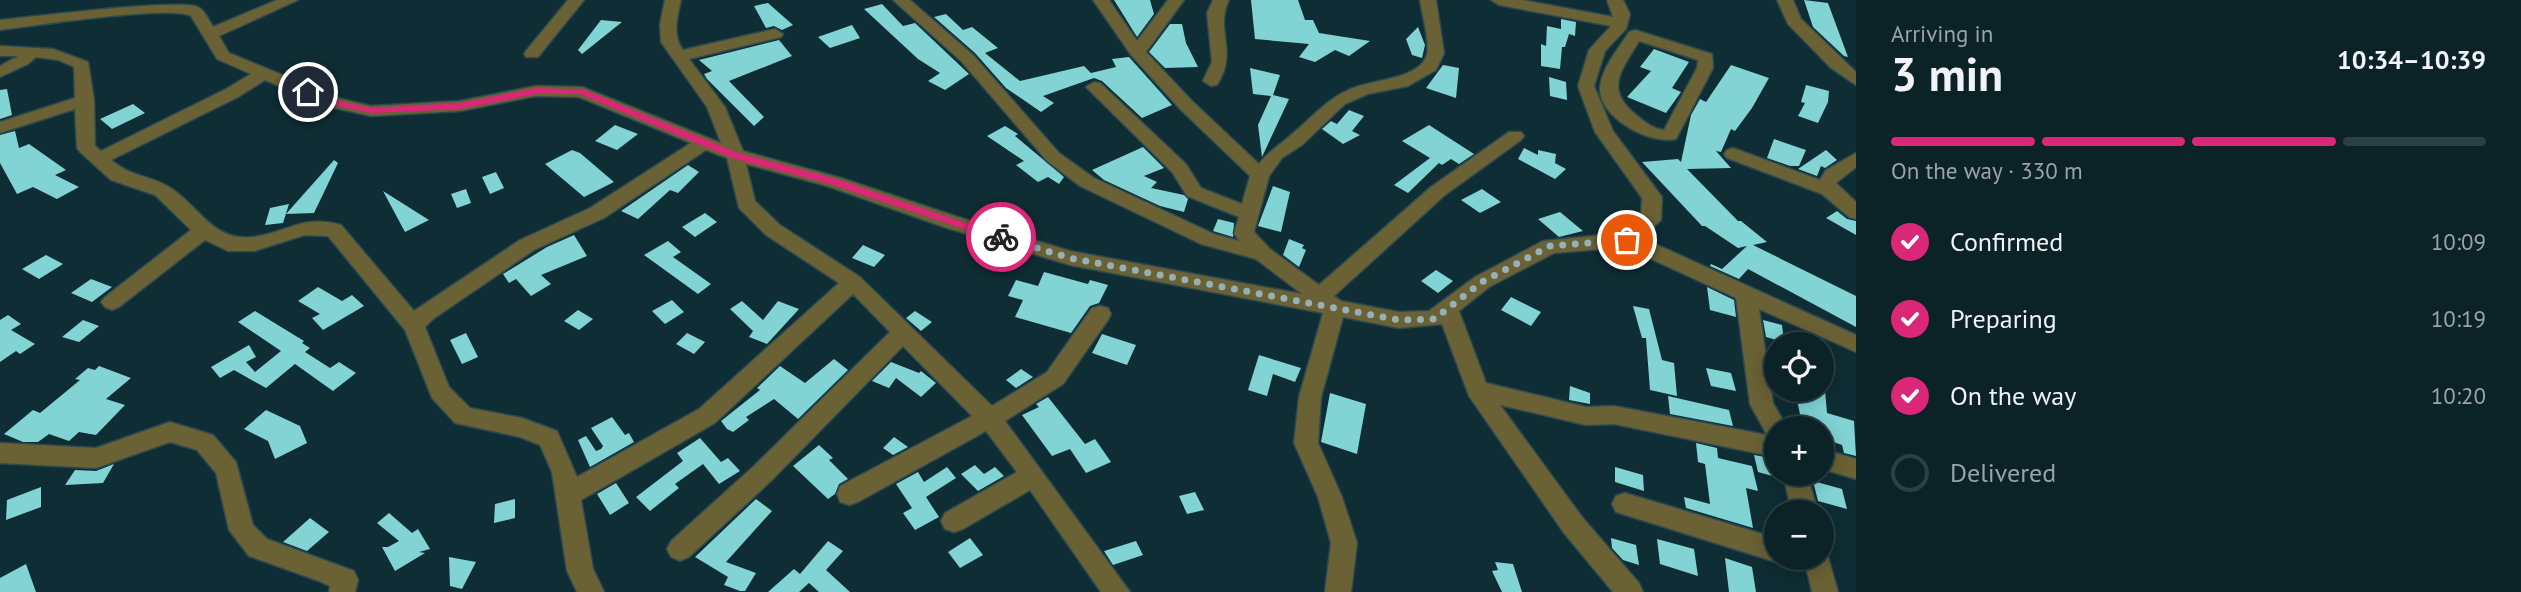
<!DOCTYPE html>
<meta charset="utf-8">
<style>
body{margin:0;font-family:"PT Sans",sans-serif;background:#142a2f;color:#f1f3f6;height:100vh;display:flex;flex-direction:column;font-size:26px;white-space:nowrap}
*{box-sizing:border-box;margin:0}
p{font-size:23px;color:#9aa4a7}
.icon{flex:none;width:38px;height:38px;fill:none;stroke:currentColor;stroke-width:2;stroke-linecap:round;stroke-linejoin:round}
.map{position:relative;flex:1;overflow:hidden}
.sheet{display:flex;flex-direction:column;background:#0b2227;width:665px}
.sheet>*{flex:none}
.buttons{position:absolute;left:1764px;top:332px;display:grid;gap:14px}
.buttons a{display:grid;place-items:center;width:70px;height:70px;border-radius:50%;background:#0b2227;box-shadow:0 4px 18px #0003,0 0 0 2px #2b3f44;font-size:35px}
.pin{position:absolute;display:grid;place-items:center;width:60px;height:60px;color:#fff;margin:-30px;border:4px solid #fff;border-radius:50%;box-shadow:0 2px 7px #0007}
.courier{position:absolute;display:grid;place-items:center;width:70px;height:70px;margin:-35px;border:5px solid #db2777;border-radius:50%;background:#fff;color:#222;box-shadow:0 2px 9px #0007}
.overview em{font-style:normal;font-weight:700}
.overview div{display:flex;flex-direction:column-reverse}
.overview{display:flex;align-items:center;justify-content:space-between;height:119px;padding:0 35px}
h1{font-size:46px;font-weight:700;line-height:52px}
.bar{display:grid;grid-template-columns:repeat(4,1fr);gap:10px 7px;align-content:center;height:84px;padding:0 35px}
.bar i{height:9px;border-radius:5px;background:#2b3f44}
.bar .active{background:#db2777}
.bar p{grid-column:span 4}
ol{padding:0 35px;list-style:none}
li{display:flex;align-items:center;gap:21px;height:77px}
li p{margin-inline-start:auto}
li .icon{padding:7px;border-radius:50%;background:#db2777;color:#fff;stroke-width:4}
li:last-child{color:#9aa4a7}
li i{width:38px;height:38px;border:4px solid #2b3f44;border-radius:50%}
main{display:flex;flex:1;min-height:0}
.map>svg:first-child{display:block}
.building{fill:#81d3d4}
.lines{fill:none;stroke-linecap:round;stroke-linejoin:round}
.minor-casing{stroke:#2c4950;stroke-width:3}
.minor{fill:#6a6135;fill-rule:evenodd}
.route{fill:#db2777}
.done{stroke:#95b0b7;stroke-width:7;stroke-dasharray:0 12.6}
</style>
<main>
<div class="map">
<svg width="1856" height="592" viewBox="0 0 1856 592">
<rect width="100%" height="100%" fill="#0f2d34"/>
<path class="building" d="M 1114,0 L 1150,0 L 1154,14 L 1137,37 Z
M 1251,0 L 1298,0 L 1305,20 L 1313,20 L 1319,33 L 1370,41 L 1349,56 L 1335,50 L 1315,62 L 1299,57 L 1309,44 L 1255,39 Z
M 1804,0 L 1828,3 L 1848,57 L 1844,56 L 1813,27 Z
M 768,3 L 793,25 L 782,30 L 774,26 L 766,28 L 754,6 Z
M 882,4 L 903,26 L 915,23 L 969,74 L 945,90 L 928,81 L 940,73 L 918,59 L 864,9 Z
M 946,14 L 963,30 L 972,27 L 998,48 L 985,53 L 1020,81 L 1084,66 L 1091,73 L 1116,67 L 1112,59 L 1129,57 L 1172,105 L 1142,118 L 1102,81 L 1094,78 L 1043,96 L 1054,103 L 1041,112 L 1006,88 L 975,53 L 934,17 Z
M 1561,19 L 1576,22 L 1575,36 L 1569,34 L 1565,47 L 1562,47 L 1560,69 L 1541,66 L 1541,44 L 1546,46 L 1547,26 L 1561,29 Z
M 601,20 L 622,22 L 582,54 L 578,50 Z
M 1170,24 L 1182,24 L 1186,43 L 1198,67 L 1165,68 L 1149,52 Z
M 852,25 L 860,38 L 830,48 L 818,37 Z
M 1418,27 L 1425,45 L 1422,58 L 1412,55 L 1406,39 Z
M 779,40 L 792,56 L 729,81 L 764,117 L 754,126 L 707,79 L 704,74 L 712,71 L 699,60 Z
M 1654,49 L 1689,62 L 1672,88 L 1681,92 L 1666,113 L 1627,97 L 1651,71 L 1640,67 Z
M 1443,65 L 1459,68 L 1456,98 L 1426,88 Z
M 1731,65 L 1769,78 L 1752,108 L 1735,131 L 1731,129 L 1721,152 L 1716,151 L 1731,168 L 1687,169 L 1738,221 L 1741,221 L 1767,242 L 1753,245 L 1856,296 L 1856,327 L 1748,269 L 1739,279 L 1710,266 L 1711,264 L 1722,269 L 1747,246 L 1738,248 L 1705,226 L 1702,226 L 1642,162 L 1678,159 L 1681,162 L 1691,115 L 1700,99 L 1706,102 Z
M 1250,68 L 1280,75 L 1273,95 L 1289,99 L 1262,157 L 1258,125 L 1271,96 L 1253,94 Z
M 1549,77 L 1566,82 L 1567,100 L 1550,96 Z
M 1806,85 L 1829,91 L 1828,102 L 1818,123 L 1798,116 L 1805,103 L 1801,102 Z
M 7,89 L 12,115 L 0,119 L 0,90 Z
M 133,104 L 145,113 L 112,129 L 100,119 Z
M 1349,110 L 1364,116 L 1352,131 L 1360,135 L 1343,144 L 1322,129 L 1331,121 L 1337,124 Z
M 615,125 L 638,134 L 617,150 L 595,141 Z
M 1429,125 L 1474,154 L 1459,164 L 1451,159 L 1442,165 L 1439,163 L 1408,193 L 1394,185 L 1430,158 L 1402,141 Z
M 1005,126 L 1018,134 L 1015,136 L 1064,177 L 1059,184 L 1048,177 L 1038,182 L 1016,165 L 1024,161 L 987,136 Z
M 15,131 L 19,148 L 29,144 L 66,170 L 55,175 L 79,187 L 57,199 L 33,187 L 17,194 L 0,163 L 0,135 Z
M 1774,139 L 1806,150 L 1799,166 L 1790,166 L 1767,158 Z
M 1143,147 L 1164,168 L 1144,176 L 1157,182 L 1151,188 L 1184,195 L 1188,199 L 1184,212 L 1160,206 L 1104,180 L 1092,170 Z
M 1524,148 L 1538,155 L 1538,150 L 1556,154 L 1555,163 L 1566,169 L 1555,179 L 1518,159 Z
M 572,150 L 580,153 L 614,182 L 584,197 L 545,164 Z
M 1826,150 L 1837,160 L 1825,168 L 1821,166 L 1817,176 L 1798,169 Z
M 334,160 L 338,163 L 314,213 L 286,214 Z
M 688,165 L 699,172 L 678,193 L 670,190 L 638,219 L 621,211 Z
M 496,172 L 504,188 L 490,194 L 482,177 Z
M 1273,186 L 1290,192 L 1281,232 L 1258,226 Z
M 466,189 L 471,203 L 457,208 L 451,194 Z
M 1482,189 L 1501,202 L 1480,213 L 1461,200 Z
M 383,191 L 429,220 L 405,232 Z
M 289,204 L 283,223 L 265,225 L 270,208 Z
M 1837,211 L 1847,219 L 1856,221 L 1856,235 L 1826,218 Z
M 1560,212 L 1583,231 L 1559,237 L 1538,219 Z
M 705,213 L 717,222 L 695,237 L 682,227 Z
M 1218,219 L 1234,223 L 1233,237 L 1213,231 Z
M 574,235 L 587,256 L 541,275 L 551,284 L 531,296 L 516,279 L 509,283 L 503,274 L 547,247 Z
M 1289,239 L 1304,245 L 1302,248 L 1306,250 L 1299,267 L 1283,255 Z
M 668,241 L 681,252 L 673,257 L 711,284 L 698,294 L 644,255 Z
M 863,245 L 885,255 L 874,267 L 852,258 Z
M 46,255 L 63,264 L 39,279 L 22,269 Z
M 1436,270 L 1453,281 L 1438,293 L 1421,281 Z
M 1044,272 L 1088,284 L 1090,280 L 1108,285 L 1099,303 L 1090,306 L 1071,333 L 1015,317 L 1023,300 L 1008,296 L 1016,280 L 1038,286 Z
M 91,279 L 112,287 L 92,302 L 71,293 Z
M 318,287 L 342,301 L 352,295 L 364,306 L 323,330 L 312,318 L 320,314 L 298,301 Z
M 1707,287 L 1734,300 L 1736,317 L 1710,310 Z
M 1511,297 L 1541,312 L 1531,326 L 1501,310 Z
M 672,300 L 684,312 L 665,324 L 652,311 Z
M 742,301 L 763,320 L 778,301 L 799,309 L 767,344 L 749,337 L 753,331 L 730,309 Z
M 1633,306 L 1649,309 L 1662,360 L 1674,363 L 1677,396 L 1650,390 L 1646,338 L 1642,338 Z
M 578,310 L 593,319 L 579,330 L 564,321 Z
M 255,311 L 304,341 L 302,343 L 310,348 L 305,352 L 330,368 L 339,362 L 356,373 L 333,391 L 295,364 L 266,388 L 234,370 L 220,378 L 211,367 L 249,345 L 256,357 L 246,362 L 255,372 L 281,351 L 238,322 Z
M 915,311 L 932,322 L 921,331 L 906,318 Z
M 8,315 L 21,324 L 11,330 L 35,344 L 20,354 L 16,351 L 0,362 L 0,320 Z
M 83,320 L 99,326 L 79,342 L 62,337 Z
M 1763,320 L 1782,325 L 1784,342 L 1766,337 Z
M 466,333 L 478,357 L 462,364 L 450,340 Z
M 687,333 L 705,342 L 694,354 L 676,344 Z
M 1102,334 L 1136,345 L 1127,365 L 1092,353 Z
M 1259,355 L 1301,368 L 1295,382 L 1273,374 L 1267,396 L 1248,390 Z
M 834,359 L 848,370 L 798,419 L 774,399 L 746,417 L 749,420 L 733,432 L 727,429 L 721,421 L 760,390 L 757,388 L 780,366 L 805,383 Z
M 891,362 L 919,373 L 921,371 L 936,383 L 921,397 L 896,378 L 889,388 L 872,381 Z
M 99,366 L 131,378 L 106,399 L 125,405 L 96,435 L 79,432 L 69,441 L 49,434 L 38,442 L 23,442 L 4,434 L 33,410 L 40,413 L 80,380 L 75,379 L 88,368 L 95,370 Z
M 1706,368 L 1731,373 L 1736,391 L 1711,386 Z
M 1021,369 L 1033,377 L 1016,388 L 1006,380 Z
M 1570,386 L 1590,393 L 1590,404 L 1569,400 Z
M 1795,390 L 1825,390 L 1827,413 L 1854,421 L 1856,456 L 1844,453 L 1842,445 L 1822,438 L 1822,429 L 1803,429 Z
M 1330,393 L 1366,404 L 1357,454 L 1321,442 Z
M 1668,396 L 1729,410 L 1733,426 L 1670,414 Z
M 1048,397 L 1085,444 L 1095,439 L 1111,462 L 1086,473 L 1070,449 L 1052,456 L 1022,415 L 1039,407 L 1036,404 Z
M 266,410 L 300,426 L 307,443 L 275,459 L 268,441 L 244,429 Z
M 612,417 L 625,435 L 629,433 L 634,442 L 590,467 L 578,440 L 586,436 L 596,451 L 601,449 L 603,446 L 591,428 Z
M 894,437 L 908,447 L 893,455 L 883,448 Z
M 700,438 L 721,462 L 728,458 L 740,471 L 719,484 L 703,464 L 675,484 L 679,488 L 650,511 L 636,497 L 683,461 L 677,453 Z
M 1696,443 L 1717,448 L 1718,458 L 1752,466 L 1758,491 L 1746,488 L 1753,528 L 1686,508 L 1684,497 L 1710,504 L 1705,464 L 1698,462 Z
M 819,445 L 833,458 L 829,460 L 848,479 L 839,484 L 835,494 L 828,499 L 793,466 Z
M 1754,455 L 1776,459 L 1776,477 L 1758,472 Z
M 114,464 L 103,483 L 65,485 L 75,470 L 96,471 Z
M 975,465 L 984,474 L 995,467 L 1004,476 L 978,491 L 961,474 Z
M 947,467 L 956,478 L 926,497 L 939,517 L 915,530 L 903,513 L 912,508 L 896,484 L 918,472 L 924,482 Z
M 1615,467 L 1643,475 L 1644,491 L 1615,482 Z
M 1813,481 L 1842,489 L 1847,509 L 1818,501 Z
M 616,483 L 629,503 L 610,515 L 597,494 Z
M 41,487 L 41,507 L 6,520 L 7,500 Z
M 1195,492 L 1204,510 L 1187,514 L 1179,496 Z
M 515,499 L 515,518 L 494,523 L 495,504 Z
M 756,499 L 772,511 L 726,562 L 756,573 L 745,591 L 740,591 L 724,585 L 728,577 L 695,557 Z
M 389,513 L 412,533 L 418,529 L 430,549 L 419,552 L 425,553 L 395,571 L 382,547 L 388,547 L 399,541 L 377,523 Z
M 310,518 L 329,532 L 307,551 L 283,542 Z
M 970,538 L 983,555 L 960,568 L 948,552 Z
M 1611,538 L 1636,545 L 1639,565 L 1623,560 L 1612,548 Z
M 1657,539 L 1694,549 L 1698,576 L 1660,564 Z
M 828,541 L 843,551 L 826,570 L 850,592 L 819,592 L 809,583 L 799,592 L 768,592 L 794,569 L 800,574 Z
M 1136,541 L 1143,555 L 1113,565 L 1104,551 Z
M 449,557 L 476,562 L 462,589 L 450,586 Z
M 1725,558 L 1752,567 L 1756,592 L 1729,592 Z
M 1495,562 L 1513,564 L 1522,592 L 1502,592 L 1492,571 L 1498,570 Z
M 26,564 L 36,592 L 0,592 L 0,578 Z"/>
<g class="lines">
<defs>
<path id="minor" d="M 277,0 L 298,0 L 219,36 L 229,53 L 341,99 L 371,106 L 460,101 L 536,86 L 582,87 L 721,143 L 707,107 L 661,42 L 660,24 L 665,0 L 681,0 C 677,18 672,35 683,50 L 775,29 L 783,34 L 781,37 L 689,59 L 725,107 L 743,151 L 841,178 L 958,217 L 1070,251 L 1302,294 L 1256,259 L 1201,244 L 1080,186 L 1047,161 L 961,61 L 893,0 L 910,0 L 973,55 L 1059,153 L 1094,178 L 1214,234 L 1239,241 L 1234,233 L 1239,217 L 1187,196 L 1172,172 L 1086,87 L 1094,82 L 1100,83 L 1186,164 L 1201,188 L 1242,204 L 1250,176 L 1180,109 L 1131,55 L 1093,0 L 1109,0 L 1137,41 L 1168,0 L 1184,0 L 1146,52 L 1192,101 L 1259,164 C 1269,151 1280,145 1291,135 C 1313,117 1329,96 1356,87 C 1374,80 1422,78 1427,54 C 1430,42 1422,14 1420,0 L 1436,0 L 1444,53 L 1436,70 L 1408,86 L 1368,94 L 1345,104 L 1302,145 L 1282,158 L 1269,176 L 1254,232 L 1270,249 L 1319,285 L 1431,187 L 1509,132 L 1521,132 L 1524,136 L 1521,140 L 1445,195 L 1334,296 L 1341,301 L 1399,312 L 1429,311 L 1475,277 L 1543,241 L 1622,233 L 1641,218 L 1642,198 L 1595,132 L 1578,86 L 1589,50 L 1611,26 L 1499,5 L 1491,0 L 1523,0 L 1613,17 L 1607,0 L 1623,0 L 1630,14 L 1626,29 L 1605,51 L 1594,86 L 1613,131 L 1662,197 L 1661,220 L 1642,238 L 1856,335 L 1856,352 L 1759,309 L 1773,403 L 1788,429 L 1776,429 L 1776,457 L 1614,424 L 1586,425 L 1500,405 L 1582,517 L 1639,583 L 1643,592 L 1613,592 L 1564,533 L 1469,396 L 1442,324 L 1399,328 L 1343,317 L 1321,397 L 1318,443 L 1342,497 L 1357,543 L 1351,592 L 1325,592 L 1331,543 L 1318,497 L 1294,443 L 1299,397 L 1323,313 L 1070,265 L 944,227 L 827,186 L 746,164 L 755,201 L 780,225 L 860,277 L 992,406 L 1047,372 L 1092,308 L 1100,306 L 1108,308 L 1111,314 L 1108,320 L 1063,384 L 1005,421 L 1130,592 L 1101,592 L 1030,490 L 963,529 L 954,532 L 945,529 L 941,521 L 945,513 L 1017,472 L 986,431 L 858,502 L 849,505 L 840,502 L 837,494 L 840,486 L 972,416 L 903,346 L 772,480 L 689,557 L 680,561 L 671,557 L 667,549 L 671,541 L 754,466 L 890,332 L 853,294 L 715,423 L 581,500 L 593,569 L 604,592 L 577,592 L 567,571 L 552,472 L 540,445 L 520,437 L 455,423 L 432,398 L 405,330 L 328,236 L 305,235 L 254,251 L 228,251 L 205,240 L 119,307 L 112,310 L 105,307 L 101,302 L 105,297 L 191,230 L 155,195 L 111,180 L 80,152 L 77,148 L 75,109 L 0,133 L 0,122 L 75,98 L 74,67 L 58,60 L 36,57 L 28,64 L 0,77 L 0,66 L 18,56 L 0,56 L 0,46 L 53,49 L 88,62 L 94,100 L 95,146 L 101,151 L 226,89 L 251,74 L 217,59 L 191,16 C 169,5 33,26 0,30 L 0,20 C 38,16 167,0 196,6 C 205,10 208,19 213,27 ZM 265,80 L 330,107 L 371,116 L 460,111 L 536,96 L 579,97 L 691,143 L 590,208 L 520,240 L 414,311 L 341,225 C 302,214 287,233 253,237 C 212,242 199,205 169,187 C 149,175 131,177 111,160 L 238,97 ZM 706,150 L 727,158 L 739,208 L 766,235 L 839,283 L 699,409 L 577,477 L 557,431 L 522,418 L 470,408 L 449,387 L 425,327 L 433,319 L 534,250 L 604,218 ZM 1625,247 L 1736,298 L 1750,404 L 1767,435 L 1614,406 L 1586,407 L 1486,383 L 1459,311 L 1489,287 L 1554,253 Z
M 568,0 L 584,0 L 538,57 L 526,57 L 524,54 L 526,51 Z
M 1213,0 L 1229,0 C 1214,32 1239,50 1217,85 L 1211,86 L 1203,81 L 1212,62 L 1207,13 Z
M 1777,0 L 1793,0 L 1801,19 L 1856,72 L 1856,85 L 1831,68 L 1788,24 Z
M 1635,30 L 1712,54 L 1713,68 L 1676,139 C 1651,145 1601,119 1600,90 C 1600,70 1619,48 1629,32 ZM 1639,41 L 1698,60 L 1697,68 L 1664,130 C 1652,129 1644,121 1635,114 C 1604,88 1622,70 1639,41 Z
M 1733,148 L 1820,180 L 1826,170 L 1856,153 L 1856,167 L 1836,183 L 1856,202 L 1856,219 L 1849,217 L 1822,194 L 1727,158 L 1724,154 L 1727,150 Z
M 170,422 L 213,435 L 236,462 L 253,525 L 267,539 L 354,571 L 358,580 L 355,592 L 329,592 L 330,586 L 319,581 L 249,556 L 229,530 L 216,473 L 197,450 L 170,442 L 96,468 L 0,463 L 0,443 L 96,448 Z
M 1822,449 L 1856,459 L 1856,479 L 1822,469 Z
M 1783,474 L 1807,474 L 1818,513 L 1792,513 Z
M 1625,493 L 1776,538 L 1776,558 L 1785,558 L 1776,562 L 1616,512 L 1612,504 L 1616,496 Z
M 1822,548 L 1826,550 L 1838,592 L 1812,592 L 1804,558 L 1822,558 Z"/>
</defs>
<use href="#minor" class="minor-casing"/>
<use href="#minor" class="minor"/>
</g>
<path class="route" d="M 536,88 L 585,90 L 738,153 L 837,179 L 1006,237 L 997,240 L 830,184 L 732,158 L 580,94 L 536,94 L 460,109 L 371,113 L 333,105 L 303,92 L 308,89 L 339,101 L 371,108 L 460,103 Z"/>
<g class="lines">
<path class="done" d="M 1001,237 L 1070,258 L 1399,320 L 1434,319 L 1482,282 L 1550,246 L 1627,240"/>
</g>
</svg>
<div class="buttons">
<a><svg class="icon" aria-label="locate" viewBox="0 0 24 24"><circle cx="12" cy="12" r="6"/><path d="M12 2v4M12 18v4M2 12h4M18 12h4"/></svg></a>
<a>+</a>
<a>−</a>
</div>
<div class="pin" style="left:1627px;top:240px;background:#ea580c"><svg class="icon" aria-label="bag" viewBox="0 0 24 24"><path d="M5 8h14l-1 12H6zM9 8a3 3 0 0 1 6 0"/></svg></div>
<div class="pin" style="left:308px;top:92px;background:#1f2937"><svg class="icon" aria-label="home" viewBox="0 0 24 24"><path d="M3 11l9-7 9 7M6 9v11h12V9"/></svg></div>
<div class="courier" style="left:1001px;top:237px"><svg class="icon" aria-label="bike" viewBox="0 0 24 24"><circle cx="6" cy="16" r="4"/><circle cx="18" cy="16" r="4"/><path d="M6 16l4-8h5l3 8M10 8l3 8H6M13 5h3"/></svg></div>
</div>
<section class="sheet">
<div class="overview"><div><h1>3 min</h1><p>Arriving in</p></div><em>10:34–10:39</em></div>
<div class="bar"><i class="active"></i><i class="active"></i><i class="active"></i><i></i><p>On the way · 330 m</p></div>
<ol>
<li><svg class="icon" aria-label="check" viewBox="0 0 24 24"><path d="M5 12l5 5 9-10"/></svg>Confirmed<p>10:09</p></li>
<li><svg class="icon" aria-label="check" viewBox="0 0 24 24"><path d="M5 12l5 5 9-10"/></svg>Preparing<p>10:19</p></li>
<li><svg class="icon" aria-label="check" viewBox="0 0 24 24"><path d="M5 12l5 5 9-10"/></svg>On the way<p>10:20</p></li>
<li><i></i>Delivered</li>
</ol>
</section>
</main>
